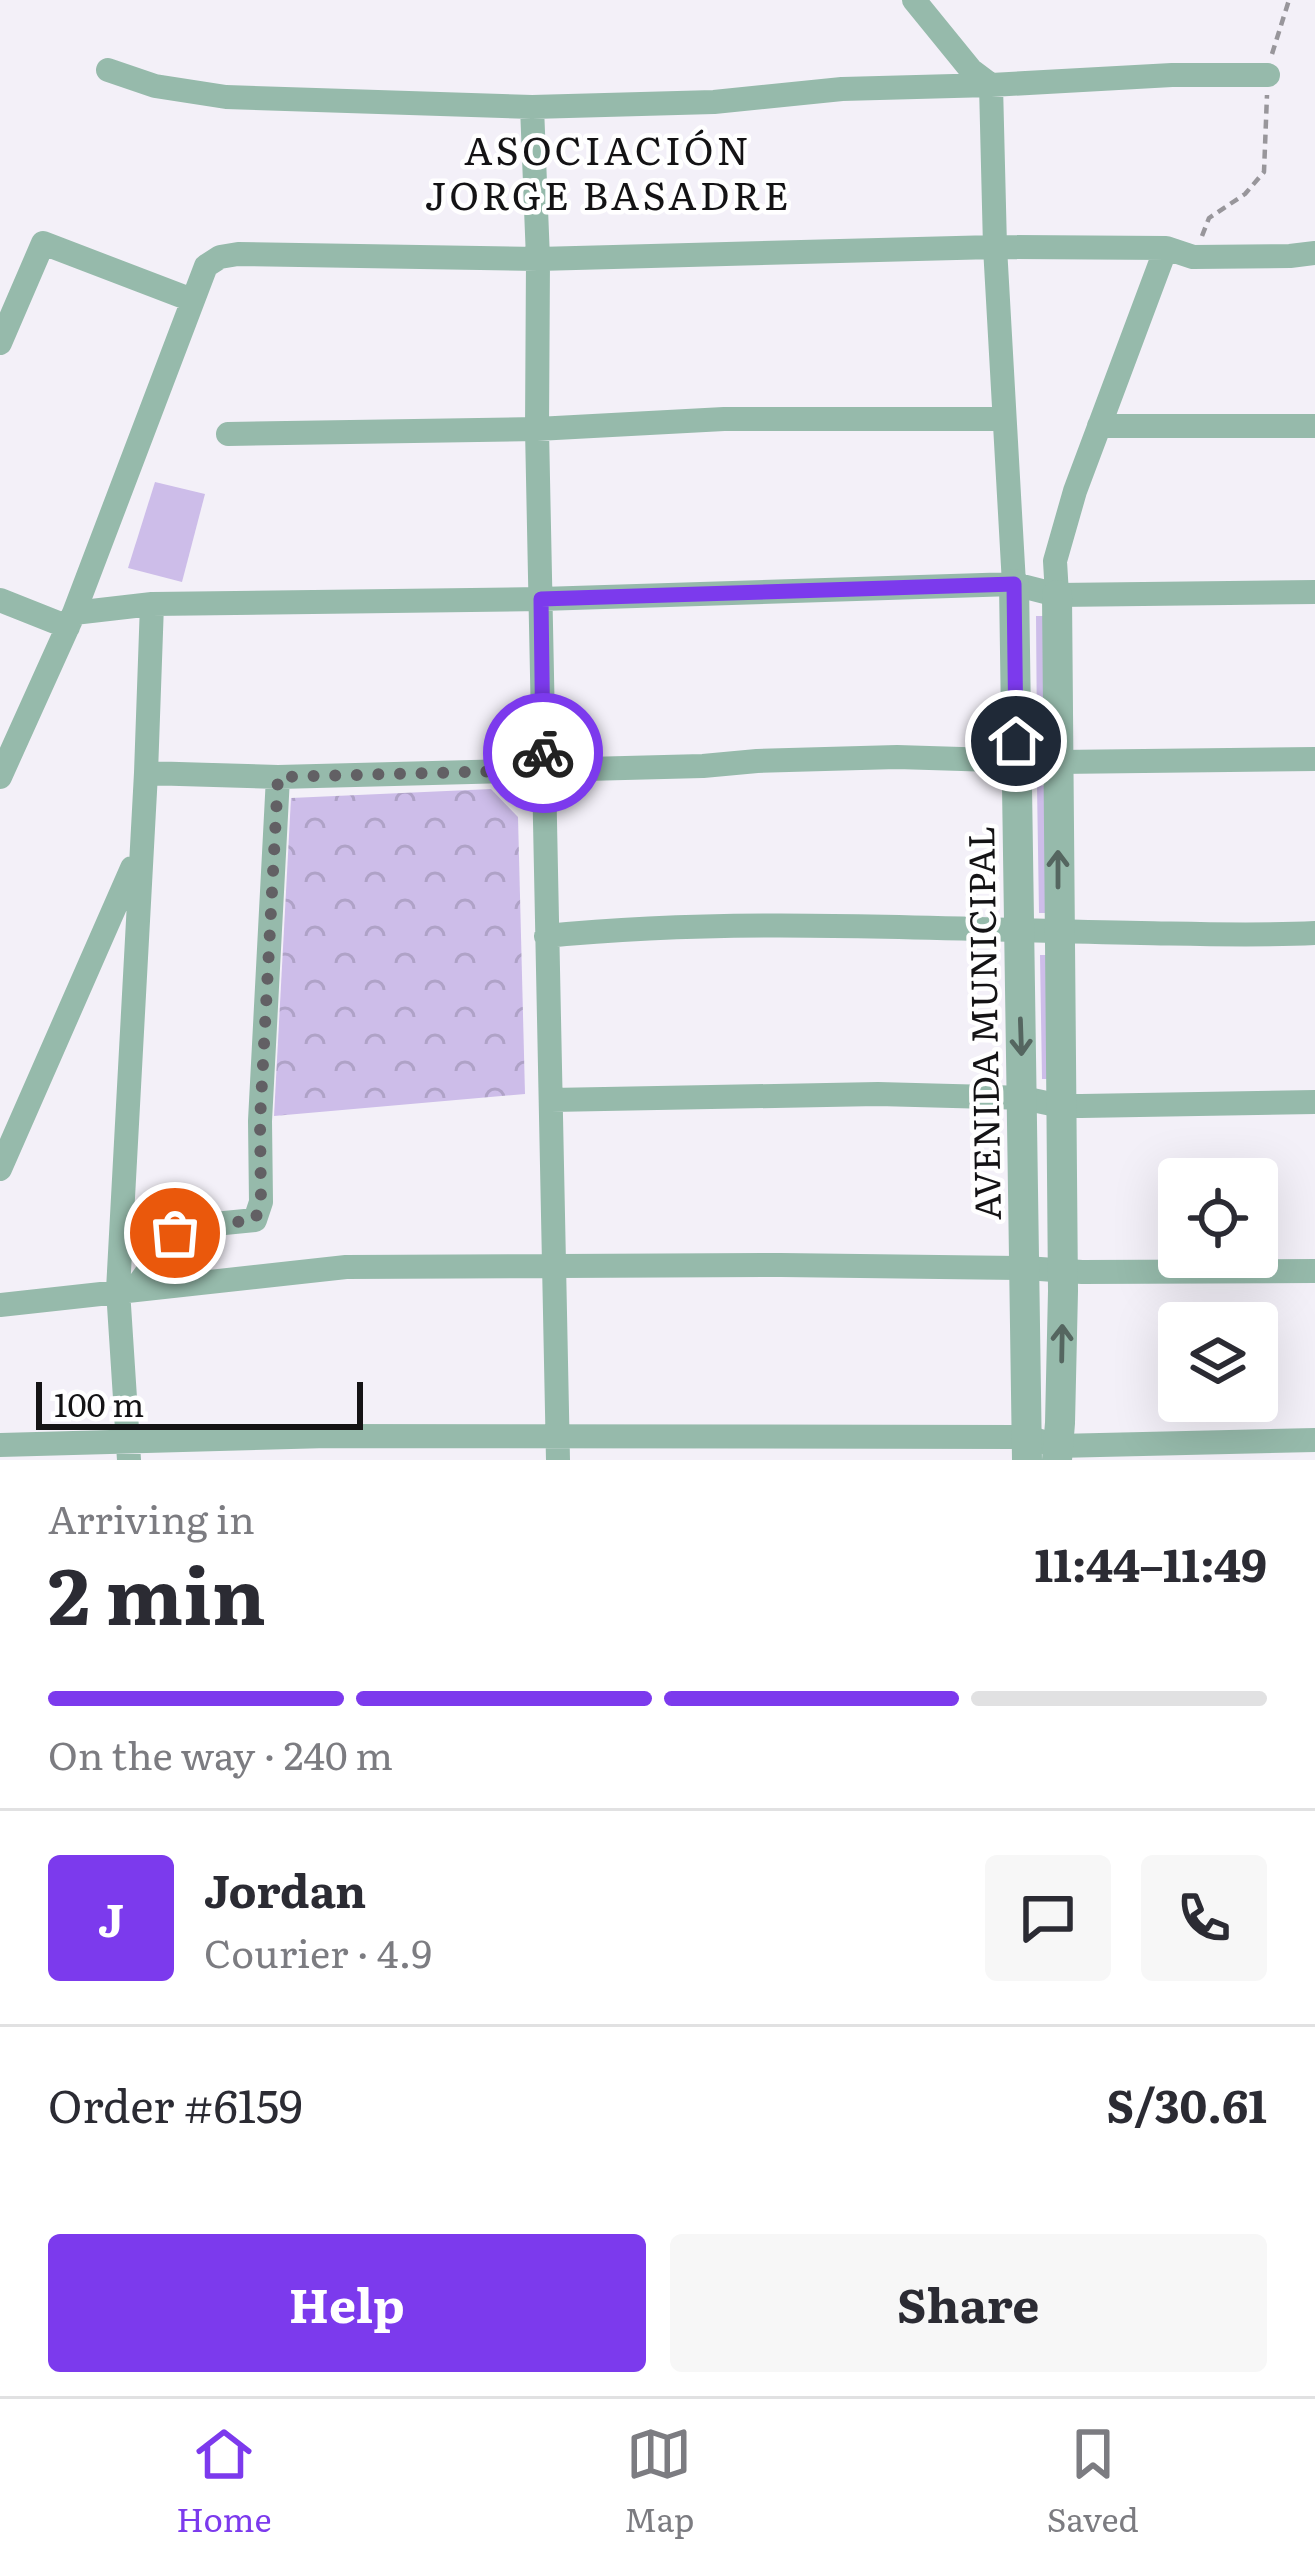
<!DOCTYPE html>
<meta charset="utf-8">
<style>
body{margin:0;font-family:Literata,serif;background:#f7f7f7;color:#2b2b33;height:100vh;display:flex;flex-direction:column;font-size:45px;white-space:nowrap}
*{box-sizing:border-box;margin:0}
p{font-size:39px;color:#7c7c81}
.icon{flex:none;width:66px;height:66px;fill:none;stroke:currentColor;stroke-width:2;stroke-linecap:round;stroke-linejoin:round}
.map{position:relative;height:1460px;overflow:hidden}
.drawer{display:flex;flex-direction:column;background:#fff;flex:1}
.drawer>*{flex:none}
.tools{position:absolute;left:1158px;top:1158px;display:grid;gap:24px}
.tools a{display:grid;place-items:center;width:120px;height:120px;border-radius:12px;background:#fff;box-shadow:0 12px 48px #0002;font-size:60px}
.scale{position:absolute;left:36px;bottom:30px;width:327px;box-sizing:border-box;padding-left:12px;border:6px solid #141315;border-top:0;font-size:33px;line-height:42px;white-space:nowrap;color:#141315;-webkit-text-stroke:9px #fff;paint-order:stroke}
.pin{position:absolute;display:grid;place-items:center;width:102px;height:102px;color:#fff;margin:-51px;border:6px solid #fff;border-radius:50%;box-shadow:0 3px 12px #0007}
.courier{position:absolute;display:grid;place-items:center;width:120px;height:120px;margin:-60px;border:9px solid #7c3aed;border-radius:50%;background:#fff;color:#222;box-shadow:0 3px 15px #0007}
.summary em{font-style:normal;font-weight:700}
.summary div{display:flex;flex-direction:column-reverse}
.summary{display:flex;align-items:center;justify-content:space-between;height:204px;padding:0 48px}
h1{font-size:78px;font-weight:700;line-height:90px}
.bar{display:grid;grid-template-columns:repeat(4,1fr);gap:18px 12px;align-content:center;height:144px;padding:0 48px}
.bar i{height:15px;border-radius:9px;background:#e1e1e2}
.bar .current{background:#7c3aed}
.bar p{grid-column:span 4}
.line{display:flex;align-items:center;gap:30px;padding:0 48px;border-top:3px solid #e1e1e2}
.line div{flex:1}
.round{display:grid;place-items:center;flex:none;width:126px;height:126px;border-radius:12px;background:#f7f7f7}
.button{display:flex;gap:24px;margin-top:auto;padding:24px 48px}
.button a{flex:1;height:138px;border-radius:12px;background:#7c3aed;color:#fff;font-size:48px;font-weight:700;line-height:138px;text-align:center}
.button a+a{background:#f7f7f7;color:#2b2b33}
.dock{display:flex;justify-content:space-around;align-items:center;height:168px;border-top:3px solid #e1e1e2;background:#fff;font-size:33px;color:#7c7c81}
.dock a{display:grid;justify-items:center;gap:6px}
.dock .current{color:#7c3aed}
.map>svg:first-child{display:block}
.grass{fill:url(#grass-tufts)}
.forest{fill:url(#forest-crowns)}
.garden{fill:#cdbde9}
.lines{fill:none;stroke-linecap:round;stroke-linejoin:round}
.path{stroke:#98969b;stroke-width:4.5;stroke-dasharray:9 6;stroke-linecap:butt}
.minor{stroke:#96baab;stroke-width:24}
.tertiary{stroke:#96baab;stroke-width:30}
.oneway{stroke:#556660}
.done{stroke:#626064;stroke-width:12;stroke-dasharray:0 21.6}
.route{stroke:#7c3aed;stroke-width:15}
.labels{text-anchor:middle;dominant-baseline:central;stroke-width:9;stroke-linejoin:round;paint-order:stroke}
.street-label{font-size:36px;fill:#141315;stroke:#fff}
.neighbourhood-label{font-size:39px;letter-spacing:3px;fill:#141315;stroke:#fff}
</style>
<div class="map">
<svg width="1315" height="1460" viewBox="0 0 1315 1460">
<defs>
<pattern id="grass-tufts" width="24" height="20" patternUnits="userSpaceOnUse" patternTransform="scale(3)"><rect width="24" height="20" fill="#cdbde9"/><path d="M3 7l-1-3M5 7V3M7 7l1-3M15 17l-1-3M17 17v-4M19 17l1-3" fill="none" stroke="#afa2c7"/></pattern>
<pattern id="forest-crowns" width="20" height="18" patternUnits="userSpaceOnUse" patternTransform="scale(3)"><rect width="20" height="18" fill="#cdbde9"/><path d="M2 6a3 3 0 1 1 6 0M12 15a3 3 0 1 1 6 0" fill="none" stroke="#afa2c7"/></pattern>
</defs>
<rect width="100%" height="100%" fill="#f3f0f8"/>
<path class="grass" d="M 1036,616 L 1046,616 L 1044,741 L 1037,741 Z
M 1047,785 L 1047,913 L 1039,913 L 1037,786 Z
M 1040,955 L 1048,955 L 1049,1079 L 1042,1079 Z"/>
<path class="forest" d="M 491,789 L 518,817 L 525,1094 L 274,1116 L 291,798 Z"/>
<path class="garden" d="M 155,482 L 205,494 L 182,582 L 128,568 Z"/>
<g class="lines">
<path class="path" d="M 1272,54 L 1289,0
M 1202,236 L 1209,218 L 1245,194 L 1264,172 L 1267,95"/>
<path class="minor" d="M 914,0 L 971,70 L 991,85 L 995,247 L 1014,584
M 108,70 L 155,86 L 226,97 L 532,107 L 714,102 L 842,89 L 991,85 L 1172,75 L 1268,75
M 532,107 L 538,259 L 537,429 L 558,1460
M 0,343 L 43,243 L 192,300
M 1099,426 L 1315,426
M 228,434 L 537,429 L 724,419 L 1004,419
M 1057,595 L 1055,561 L 1075,491 L 1166,248
M 0,600 L 68,627
M 74,613 L 152,604 L 541,599 L 1014,584 L 1057,595 L 1315,592
M 146,773 L 278,777 L 703,766 L 757,761 L 897,757 L 1058,762 L 1315,759
M 0,777 L 74,613 L 206,266 L 220,257 L 238,254 L 538,259 L 995,247 L 1166,248 L 1193,257 L 1290,256 L 1315,253
M 546,936 C 743,916 943,930 1141,933 C 1199,934 1257,936 1315,933
M 551,1100 L 878,1094 L 1023,1098 L 1061,1106 L 1081,1106 L 1315,1102
M 0,1169 L 132,868
M 135,1289 L 175,1233 L 194,1226 L 255,1220 L 261,1202 L 260,1121 L 278,777
M 0,1305 L 346,1267 L 781,1265 L 1026,1268 L 1082,1272 L 1315,1271
M 0,1445 L 328,1436 L 1027,1437 L 1057,1446 L 1315,1440
M 129,1460 L 118,1290 L 146,773 L 152,604"/>
<path class="tertiary" d="M 1014,584 L 1027,1460
M 1057,1460 L 1060,1423 L 1063,1291 L 1057,595"/>
</g>
<defs><path id="oneway-shaft" d="M-6 0H5M1.5-3L5.5 0L1.5 3" fill="none" stroke-width="1.6" stroke-linecap="round" stroke-linejoin="round" transform="scale(3)"/></defs>
<g class="oneway">
<use href="#oneway-shaft" transform="translate(1058 869) rotate(-90)"/>
<use href="#oneway-shaft" transform="translate(1021 1037) rotate(88)"/>
<use href="#oneway-shaft" transform="translate(1062 1343) rotate(-89)"/>
</g>
<g class="lines">
<path class="done" d="M 175,1233 L 194,1226 L 255,1220 L 261,1202 L 260,1121 L 278,777 L 544,770 L 543,753"/>
<path class="route" d="M 543,753 L 541,599 L 1014,584 L 1016,741"/>
</g>
<g class="labels">
<g class="street-label">
<text transform="translate(982 1023) rotate(-91)">AVENIDA MUNICIPAL</text>
</g>
<g class="neighbourhood-label">
<text x="608" y="148">ASOCIACIÓN<tspan x="608" dy="45">JORGE BASADRE</tspan></text>
</g>
</g>
</svg>
<div class="tools">
<a><svg class="icon" aria-label="locate" viewBox="0 0 24 24"><circle cx="12" cy="12" r="6"/><path d="M12 2v4M12 18v4M2 12h4M18 12h4"/></svg></a>
<a><svg class="icon" aria-label="layers" viewBox="0 0 24 24"><path d="M12 4l9 5-9 5-9-5zM3 14l9 5 9-5"/></svg></a>
</div>
<div class="scale">100 m</div>
<div class="pin" style="left:175px;top:1233px;background:#ea580c"><svg class="icon" aria-label="bag" viewBox="0 0 24 24"><path d="M5 8h14l-1 12H6zM9 8a3 3 0 0 1 6 0"/></svg></div>
<div class="pin" style="left:1016px;top:741px;background:#1f2937"><svg class="icon" aria-label="home" viewBox="0 0 24 24"><path d="M3 11l9-7 9 7M6 9v11h12V9"/></svg></div>
<div class="courier" style="left:543px;top:753px"><svg class="icon" aria-label="bike" viewBox="0 0 24 24"><circle cx="6" cy="16" r="4"/><circle cx="18" cy="16" r="4"/><path d="M6 16l4-8h5l3 8M10 8l3 8H6M13 5h3"/></svg></div>
</div>
<section class="drawer">
<div class="summary"><div><h1>2 min</h1><p>Arriving in</p></div><em>11:44–11:49</em></div>
<div class="bar"><i class="current"></i><i class="current"></i><i class="current"></i><i></i><p>On the way · 240 m</p></div>
<div class="line" style="height:216px"><b class="round" style="background:#7c3aed;color:#fff">J</b><div><b>Jordan</b><p>Courier · 4.9</p></div><a class="round"><svg class="icon" aria-label="chat" viewBox="0 0 24 24"><path d="M4 5h16v11H9l-5 4z"/></svg></a><a class="round"><svg class="icon" aria-label="phone" viewBox="0 0 24 24"><path d="M5 4h4l2 5-3 2q2 4 5 5l2-3 5 2v4C11 20 4 13 5 4z"/></svg></a></div>
<div class="line" style="height:156px"><div>Order #6159</div><b>S/30.61</b></div>
<div class="button"><a>Help</a><a>Share</a></div>
</section>
<nav class="dock">
<a class="current"><svg class="icon" aria-label="home" viewBox="0 0 24 24"><path d="M3 11l9-7 9 7M6 9v11h12V9"/></svg>Home</a>
<a><svg class="icon" aria-label="map" viewBox="0 0 24 24"><path d="M3 6l6-2 6 2 6-2v14l-6 2-6-2-6 2zM9 4v14M15 6v14"/></svg>Map</a>
<a><svg class="icon" aria-label="saved" viewBox="0 0 24 24"><path d="M7 4h10v16l-5-4-5 4z"/></svg>Saved</a>
</nav>
